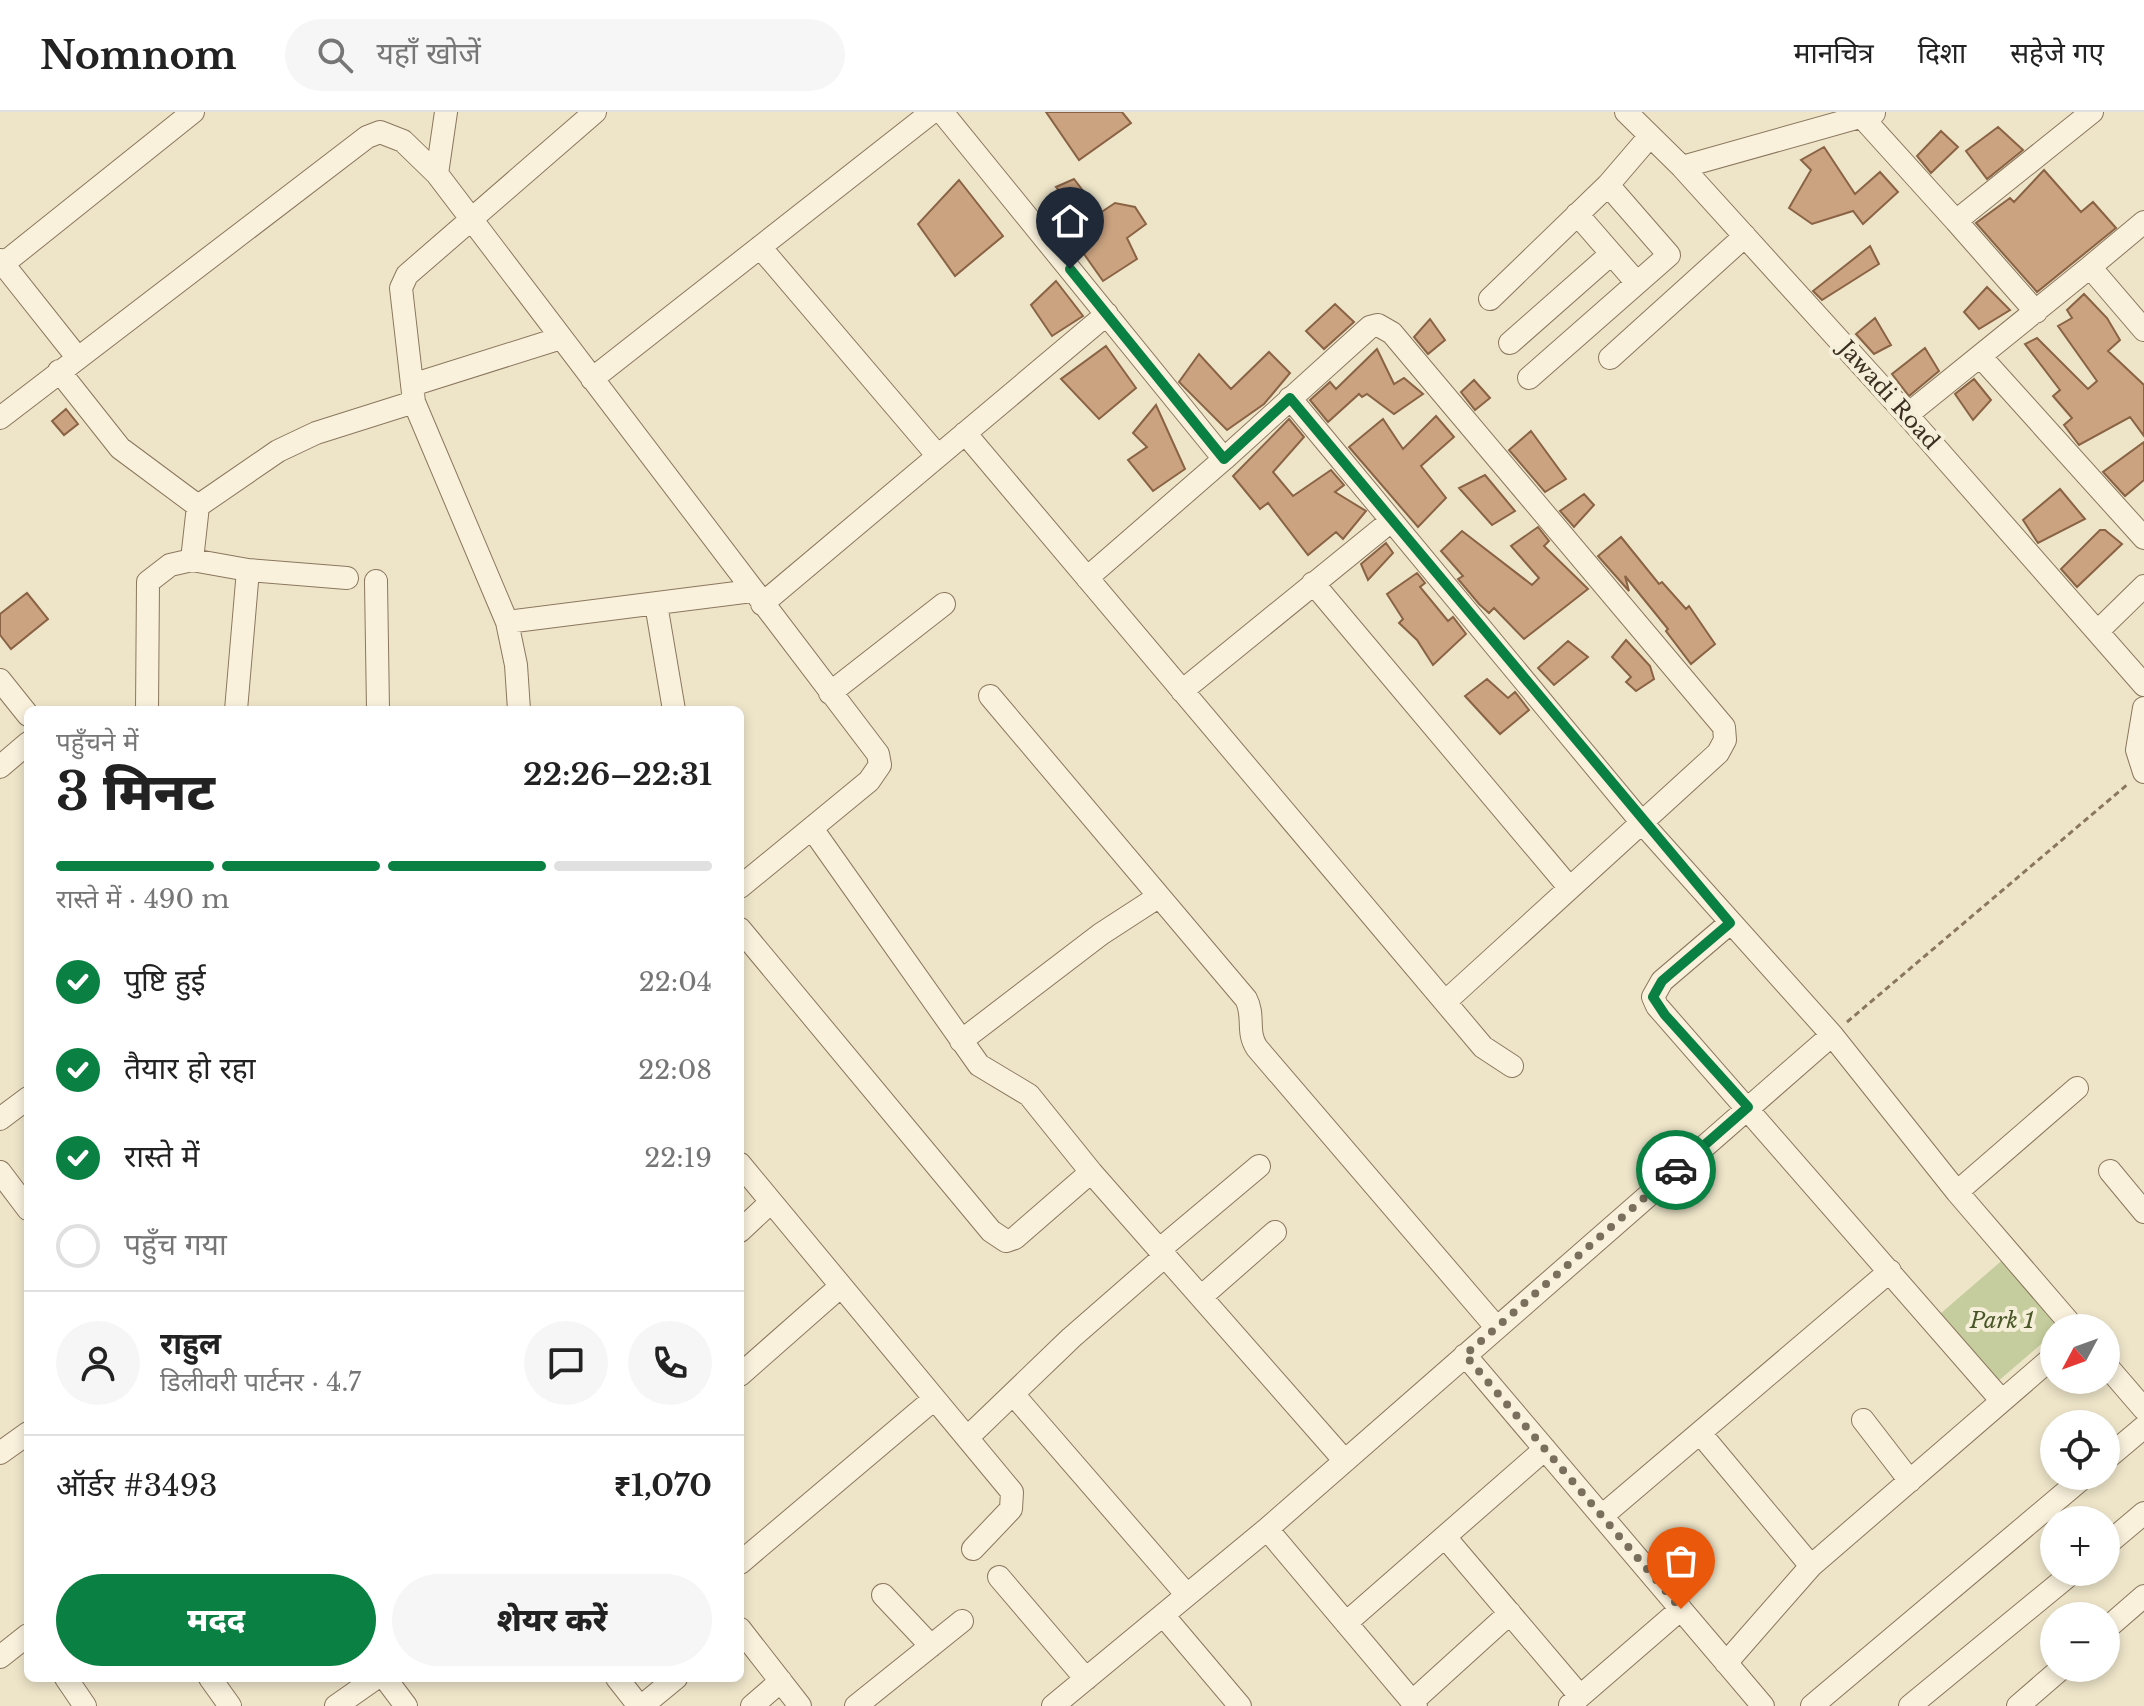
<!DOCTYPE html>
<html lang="hi">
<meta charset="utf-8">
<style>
body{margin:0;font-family:"Libre Baskerville","Noto Sans Devanagari",serif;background:#f6f6f6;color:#222;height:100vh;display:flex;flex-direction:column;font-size:30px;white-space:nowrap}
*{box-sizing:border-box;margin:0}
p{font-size:26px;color:#767676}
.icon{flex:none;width:44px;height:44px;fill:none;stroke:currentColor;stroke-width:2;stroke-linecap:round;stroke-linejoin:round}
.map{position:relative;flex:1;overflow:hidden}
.details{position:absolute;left:24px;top:594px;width:720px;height:976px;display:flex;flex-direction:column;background:#fff;border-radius:12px;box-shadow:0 4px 12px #0003}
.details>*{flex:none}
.needle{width:52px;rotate:229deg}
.tools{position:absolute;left:2040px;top:1202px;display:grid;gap:16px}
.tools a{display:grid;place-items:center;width:80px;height:80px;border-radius:50%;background:#fff;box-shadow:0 4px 12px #0003;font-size:40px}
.pin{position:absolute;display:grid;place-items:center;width:68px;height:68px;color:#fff;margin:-82px -34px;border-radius:50% 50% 50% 0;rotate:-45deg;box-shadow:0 0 8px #0007}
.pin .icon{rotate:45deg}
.courier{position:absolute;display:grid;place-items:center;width:80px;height:80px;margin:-40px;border:6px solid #0b8043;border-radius:50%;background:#fff;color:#222;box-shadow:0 2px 10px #0007}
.head em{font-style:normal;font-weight:800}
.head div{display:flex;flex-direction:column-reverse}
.head{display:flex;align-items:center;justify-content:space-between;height:136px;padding:0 32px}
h1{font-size:52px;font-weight:800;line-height:60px}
.bar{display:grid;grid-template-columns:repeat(4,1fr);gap:12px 8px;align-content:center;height:96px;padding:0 32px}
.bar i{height:10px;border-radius:6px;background:#e0e0e0}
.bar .active{background:#0b8043}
.bar p{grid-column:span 4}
.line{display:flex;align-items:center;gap:20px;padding:0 32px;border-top:2px solid #e0e0e0}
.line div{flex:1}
.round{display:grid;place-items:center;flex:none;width:84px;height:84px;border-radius:42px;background:#f6f6f6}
ol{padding:0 32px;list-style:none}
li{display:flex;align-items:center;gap:24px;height:88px}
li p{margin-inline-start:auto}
li .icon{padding:8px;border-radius:50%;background:#0b8043;color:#fff;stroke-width:4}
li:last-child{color:#767676}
li i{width:44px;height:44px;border:4px solid #e0e0e0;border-radius:50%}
.action{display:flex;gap:16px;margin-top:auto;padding:16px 32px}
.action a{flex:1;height:92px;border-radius:48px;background:#0b8043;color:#fff;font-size:32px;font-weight:800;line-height:92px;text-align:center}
.action a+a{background:#f6f6f6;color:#222}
header{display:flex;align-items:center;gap:48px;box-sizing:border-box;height:112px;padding:0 40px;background:#fff;border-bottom:2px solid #e0e0e0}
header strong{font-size:38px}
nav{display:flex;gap:44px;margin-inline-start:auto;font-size:28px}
.search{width:560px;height:72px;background:#f6f6f6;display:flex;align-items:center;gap:20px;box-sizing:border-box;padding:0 28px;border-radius:44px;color:#767676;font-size:30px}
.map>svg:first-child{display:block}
.green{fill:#c5cc9d}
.building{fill:#cba380;stroke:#896344;stroke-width:2}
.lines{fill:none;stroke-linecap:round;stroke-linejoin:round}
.minor-casing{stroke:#8a775e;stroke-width:24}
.path{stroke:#8a775e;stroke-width:3;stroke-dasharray:6 4;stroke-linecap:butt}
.minor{stroke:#f9f1dc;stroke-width:22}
.done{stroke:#7a6f5c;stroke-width:8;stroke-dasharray:0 14.4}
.route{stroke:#0b8043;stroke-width:10}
.labels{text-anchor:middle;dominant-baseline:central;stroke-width:8;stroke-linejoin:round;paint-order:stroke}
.street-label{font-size:22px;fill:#3b2f21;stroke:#f5eed8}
.park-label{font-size:22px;font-style:italic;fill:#495728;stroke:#f5eed8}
</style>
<header>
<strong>Nomnom</strong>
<div class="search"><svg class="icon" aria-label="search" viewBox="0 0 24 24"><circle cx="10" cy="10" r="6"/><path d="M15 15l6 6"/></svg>यहाँ खोजें</div>
<nav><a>मानचित्र</a><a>दिशा</a><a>सहेजे गए</a></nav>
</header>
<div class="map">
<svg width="2144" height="1594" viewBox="0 0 2144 1594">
<rect width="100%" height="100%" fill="#eee5c9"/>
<path class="green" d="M 2006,1145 L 2060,1216 L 2054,1216 L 2054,1221 L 1996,1271 L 1940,1202 Z"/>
<path class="building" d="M 1046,0 L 1122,0 L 1131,11 L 1079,48 Z
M 1998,15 L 2023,38 L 1987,67 L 1966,39 Z
M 1941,19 L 1958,35 L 1931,61 L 1917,44 Z
M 1824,35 L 1855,82 L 1880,60 L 1898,80 L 1863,112 L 1853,99 L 1812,112 L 1789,96 L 1811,58 L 1801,48 Z
M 2044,58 L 2081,100 L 2093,90 L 2116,116 L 2037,180 L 1976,111 L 2010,86 L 2014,90 Z
M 1074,67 L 1100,101 L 1115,91 L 1135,95 L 1146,112 L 1127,126 L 1137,147 L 1103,169 L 1048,91 L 1064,85 L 1056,75 Z
M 959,68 L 1003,124 L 955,164 L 918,112 Z
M 1870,134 L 1879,152 L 1822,188 L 1813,179 Z
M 1056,169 L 1083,204 L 1052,224 L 1031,193 Z
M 1987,175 L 2010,198 L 1979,217 L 1964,200 Z
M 2084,182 L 2107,206 L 2120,228 L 2108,239 L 2144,273 L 2144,324 L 2130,305 L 2079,333 L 2064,313 L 2072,306 L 2053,284 L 2060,278 L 2025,232 L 2037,226 L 2088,277 L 2097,269 L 2058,214 L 2072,206 L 2067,198 Z
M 1335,192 L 1354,210 L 1324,237 L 1306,219 Z
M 1875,206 L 1891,233 L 1874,242 L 1856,222 Z
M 1430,207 L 1445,228 L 1428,242 L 1414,225 Z
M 1106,234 L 1136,276 L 1099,307 L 1061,267 Z
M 1925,236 L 1939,259 L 1909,284 L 1892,262 Z
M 1377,237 L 1394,272 L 1404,266 L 1423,282 L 1394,302 L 1367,282 L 1362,285 L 1359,282 L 1328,310 L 1310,288 L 1330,270 L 1336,277 Z
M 1269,240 L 1290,261 L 1264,292 L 1227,318 L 1179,270 L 1199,242 L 1231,277 Z
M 1974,267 L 1991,288 L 1973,308 L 1955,282 Z
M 1474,268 L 1490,286 L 1475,298 L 1461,280 Z
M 1156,293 L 1185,357 L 1153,379 L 1128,348 L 1147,335 L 1133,321 Z
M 66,297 L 78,312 L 64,323 L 52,309 Z
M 1436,304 L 1454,325 L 1421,354 L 1446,386 L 1418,415 L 1349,335 L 1383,307 L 1403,337 Z
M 1289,307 L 1304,325 L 1273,360 L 1293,384 L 1331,358 L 1344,373 L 1335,380 L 1366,399 L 1343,427 L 1336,420 L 1308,443 L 1268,391 L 1260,397 L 1233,364 Z
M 1531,319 L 1566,367 L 1545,380 L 1509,338 Z
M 2144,330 L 2144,368 L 2125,384 L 2103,360 Z
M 1485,363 L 1515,399 L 1492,413 L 1459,376 Z
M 2060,377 L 2085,407 L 2038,431 L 2023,408 Z
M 1584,382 L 1594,393 L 1574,415 L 1560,399 Z
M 1538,415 L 1549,429 L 1544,434 L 1588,477 L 1524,527 L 1494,496 L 1489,501 L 1479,492 L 1458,467 L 1463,464 L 1441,439 L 1462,419 L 1532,473 L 1539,466 L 1511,434 Z
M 2100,418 L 2105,418 L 2122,432 L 2077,475 L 2061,457 Z
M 1621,425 L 1659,472 L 1662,470 L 1686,497 L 1689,494 L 1715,532 L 1691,552 L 1666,519 L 1668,517 L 1625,464 L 1629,479 L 1598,444 Z
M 1386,431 L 1393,441 L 1368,468 L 1361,452 Z
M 1417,461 L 1425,471 L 1420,475 L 1448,509 L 1453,505 L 1466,522 L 1433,553 L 1417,528 L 1399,511 L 1403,507 L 1387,482 Z
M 27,481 L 48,507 L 11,537 L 0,523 L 0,502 Z
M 1626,528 L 1650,554 L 1654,567 L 1636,579 L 1626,570 L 1631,565 L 1612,545 Z
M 1568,529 L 1588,545 L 1554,573 L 1538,556 Z
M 1487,567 L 1508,586 L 1515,580 L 1529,598 L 1500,622 L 1465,584 Z"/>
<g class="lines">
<defs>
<path id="minor" d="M 942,0 L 1224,347 L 1370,215 L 1378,213 L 1392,221 L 1724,615 L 1725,628 L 1718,641 L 1445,890
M 1626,0 L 1682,55 L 1907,303 L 2144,573
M 1862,5 L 1956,109 L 2092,0
M 1682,55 L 1874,1
M 437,62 L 446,0
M 1577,102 L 1637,171
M 1956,109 L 2036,200
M 2144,110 L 2090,155 L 2144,218
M 760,135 L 938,344
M 0,148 L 77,245
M 3,152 L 193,0
M 1490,187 L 1608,73
M 1510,231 L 1611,142
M 1980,244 L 2144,426
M 1610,246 L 1745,124
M 59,259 L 120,336 L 198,394
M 1529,266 L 1669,143 L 1608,73 L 1650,24
M 592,267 L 932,0
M 412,273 L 561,226
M 1290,286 L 1643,712 L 1832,923 L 1957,1080 L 2074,1216
M 1907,303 L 2090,155
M 0,306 L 367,25 L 380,20 L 403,29 L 437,62 L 878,642 L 880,653 L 869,669 L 740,775
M 965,321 L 1483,935 L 1512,954
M 192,448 L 248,458 L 347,466
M 1087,466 L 1224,347
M 376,469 L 378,598
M 1313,471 L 1568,774
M 656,492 L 674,598
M 762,492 L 1107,202
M 507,510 L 752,479
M 2099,518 L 2144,474
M 0,568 L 28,603
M 1182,579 L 1391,409
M 830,581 L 944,492
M 990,584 L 1246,887 C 1255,904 1246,920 1257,936 L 1497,1216
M 2144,596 L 2137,638 L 2144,660
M 147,598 L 148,470 L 170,453 L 192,448 L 198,394 L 278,339 L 316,321 L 414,290
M 236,598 L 248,458
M 519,598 L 516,553 L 507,510 L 414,290 L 401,176 L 407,163 L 595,0
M 0,655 L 28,631
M 813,718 L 979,953 L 1029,983 L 1091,1060
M 1730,811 L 1662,869 L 1653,885 L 1657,894 L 2002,1289
M 740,817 L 991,1119 L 1006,1129 L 1015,1126 L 1091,1060 L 1345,1349
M 961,929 L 1101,822 L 1158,785
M 0,1007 L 28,986
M 740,1052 L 1012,1380 L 1011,1397 L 973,1437
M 2110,1059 L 2144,1100
M 0,1060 L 28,1097
M 1957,1080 L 2077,976
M 740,1119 L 771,1090
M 1159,1138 L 1259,1054
M 1201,1185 L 1275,1120
M 1465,1243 L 1763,1594
M 2106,1253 L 2144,1297
M 740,1263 L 841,1174
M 1013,1282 L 1187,1483
M 1863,1308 L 1910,1369
M 1700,1321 L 1811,1454
M 967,1326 L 1071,1226 L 1165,1144
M 0,1341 L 28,1321
M 2106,1347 L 2144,1315
M 1602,1404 L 1890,1159
M 1445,1425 L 1580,1584
M 2106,1433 L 2144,1401
M 740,1451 L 934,1287
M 999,1465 L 1086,1567
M 883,1483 L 931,1534
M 1163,1503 L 1240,1594
M 1346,1511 L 1545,1337
M 740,1517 L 800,1594
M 2106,1517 L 2144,1484
M 0,1545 L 28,1523
M 1726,1551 L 1811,1454 L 2054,1244
M 66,1566 L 85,1594
M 210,1566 L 230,1594
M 385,1566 L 406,1594
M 617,1566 L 639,1594
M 1413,1589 L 1510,1501
M 1570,1593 L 1681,1497
M 336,1594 L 376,1566
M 642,1594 L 676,1566
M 752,1594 L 781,1569
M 856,1594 L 962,1509
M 1053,1594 L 1267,1417
M 1416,1594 L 1267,1417 L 1832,923
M 1812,1594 L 2085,1364
M 1910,1594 L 2073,1460
M 2018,1594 L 2062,1556"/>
</defs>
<use href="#minor" class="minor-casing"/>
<path class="path" d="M 1847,910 L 2128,672"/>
<use href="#minor" class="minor"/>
</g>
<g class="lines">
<path class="done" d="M 1676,1058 L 1465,1243 L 1681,1497"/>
<path class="route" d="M 1070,157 L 1224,347 L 1290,286 L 1730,811 L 1662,869 L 1653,885 L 1665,903 L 1748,995 L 1676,1058"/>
</g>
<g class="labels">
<g class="street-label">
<text transform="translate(1889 283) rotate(48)">Jawadi Road</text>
</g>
<g class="park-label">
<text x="2002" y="1208">Park 1</text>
</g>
</g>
</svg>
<div class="tools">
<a><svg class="needle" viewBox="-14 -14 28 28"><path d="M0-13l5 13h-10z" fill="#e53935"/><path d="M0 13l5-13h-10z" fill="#767676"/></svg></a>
<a><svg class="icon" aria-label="locate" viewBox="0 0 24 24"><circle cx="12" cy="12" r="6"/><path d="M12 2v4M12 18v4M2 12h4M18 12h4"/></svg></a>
<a>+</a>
<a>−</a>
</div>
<div class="pin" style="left:1681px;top:1497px;background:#ea580c"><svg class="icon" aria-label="bag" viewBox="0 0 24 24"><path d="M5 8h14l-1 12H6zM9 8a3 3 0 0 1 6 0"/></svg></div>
<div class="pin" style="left:1070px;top:157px;background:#1f2937"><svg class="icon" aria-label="home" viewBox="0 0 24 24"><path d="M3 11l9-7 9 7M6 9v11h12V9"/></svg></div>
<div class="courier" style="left:1676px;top:1058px"><svg class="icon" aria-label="car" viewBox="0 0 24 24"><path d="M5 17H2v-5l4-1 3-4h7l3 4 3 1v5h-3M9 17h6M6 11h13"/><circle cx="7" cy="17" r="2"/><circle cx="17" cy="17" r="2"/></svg></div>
<section class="details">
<div class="head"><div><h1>3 मिनट</h1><p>पहुँचने में</p></div><em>22:26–22:31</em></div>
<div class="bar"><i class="active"></i><i class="active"></i><i class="active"></i><i></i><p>रास्ते में · 490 m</p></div>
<ol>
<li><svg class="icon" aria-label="check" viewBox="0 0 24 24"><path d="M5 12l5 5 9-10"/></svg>पुष्टि हुई<p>22:04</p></li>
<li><svg class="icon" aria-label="check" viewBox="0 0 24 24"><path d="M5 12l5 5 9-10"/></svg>तैयार हो रहा<p>22:08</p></li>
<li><svg class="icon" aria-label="check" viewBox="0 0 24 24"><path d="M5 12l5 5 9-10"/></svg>रास्ते में<p>22:19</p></li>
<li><i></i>पहुँच गया</li>
</ol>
<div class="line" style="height:144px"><a class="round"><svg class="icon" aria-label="person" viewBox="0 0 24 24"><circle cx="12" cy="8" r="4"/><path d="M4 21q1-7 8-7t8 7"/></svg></a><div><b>राहुल</b><p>डिलीवरी पार्टनर · 4.7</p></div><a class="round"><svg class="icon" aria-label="chat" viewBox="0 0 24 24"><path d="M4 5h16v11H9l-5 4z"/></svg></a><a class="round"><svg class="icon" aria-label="phone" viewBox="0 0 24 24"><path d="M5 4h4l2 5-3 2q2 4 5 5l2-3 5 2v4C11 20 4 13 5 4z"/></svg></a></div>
<div class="line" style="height:104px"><div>ऑर्डर #3493</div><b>₹1,070</b></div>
<div class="action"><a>मदद</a><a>शेयर करें</a></div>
</section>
</div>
